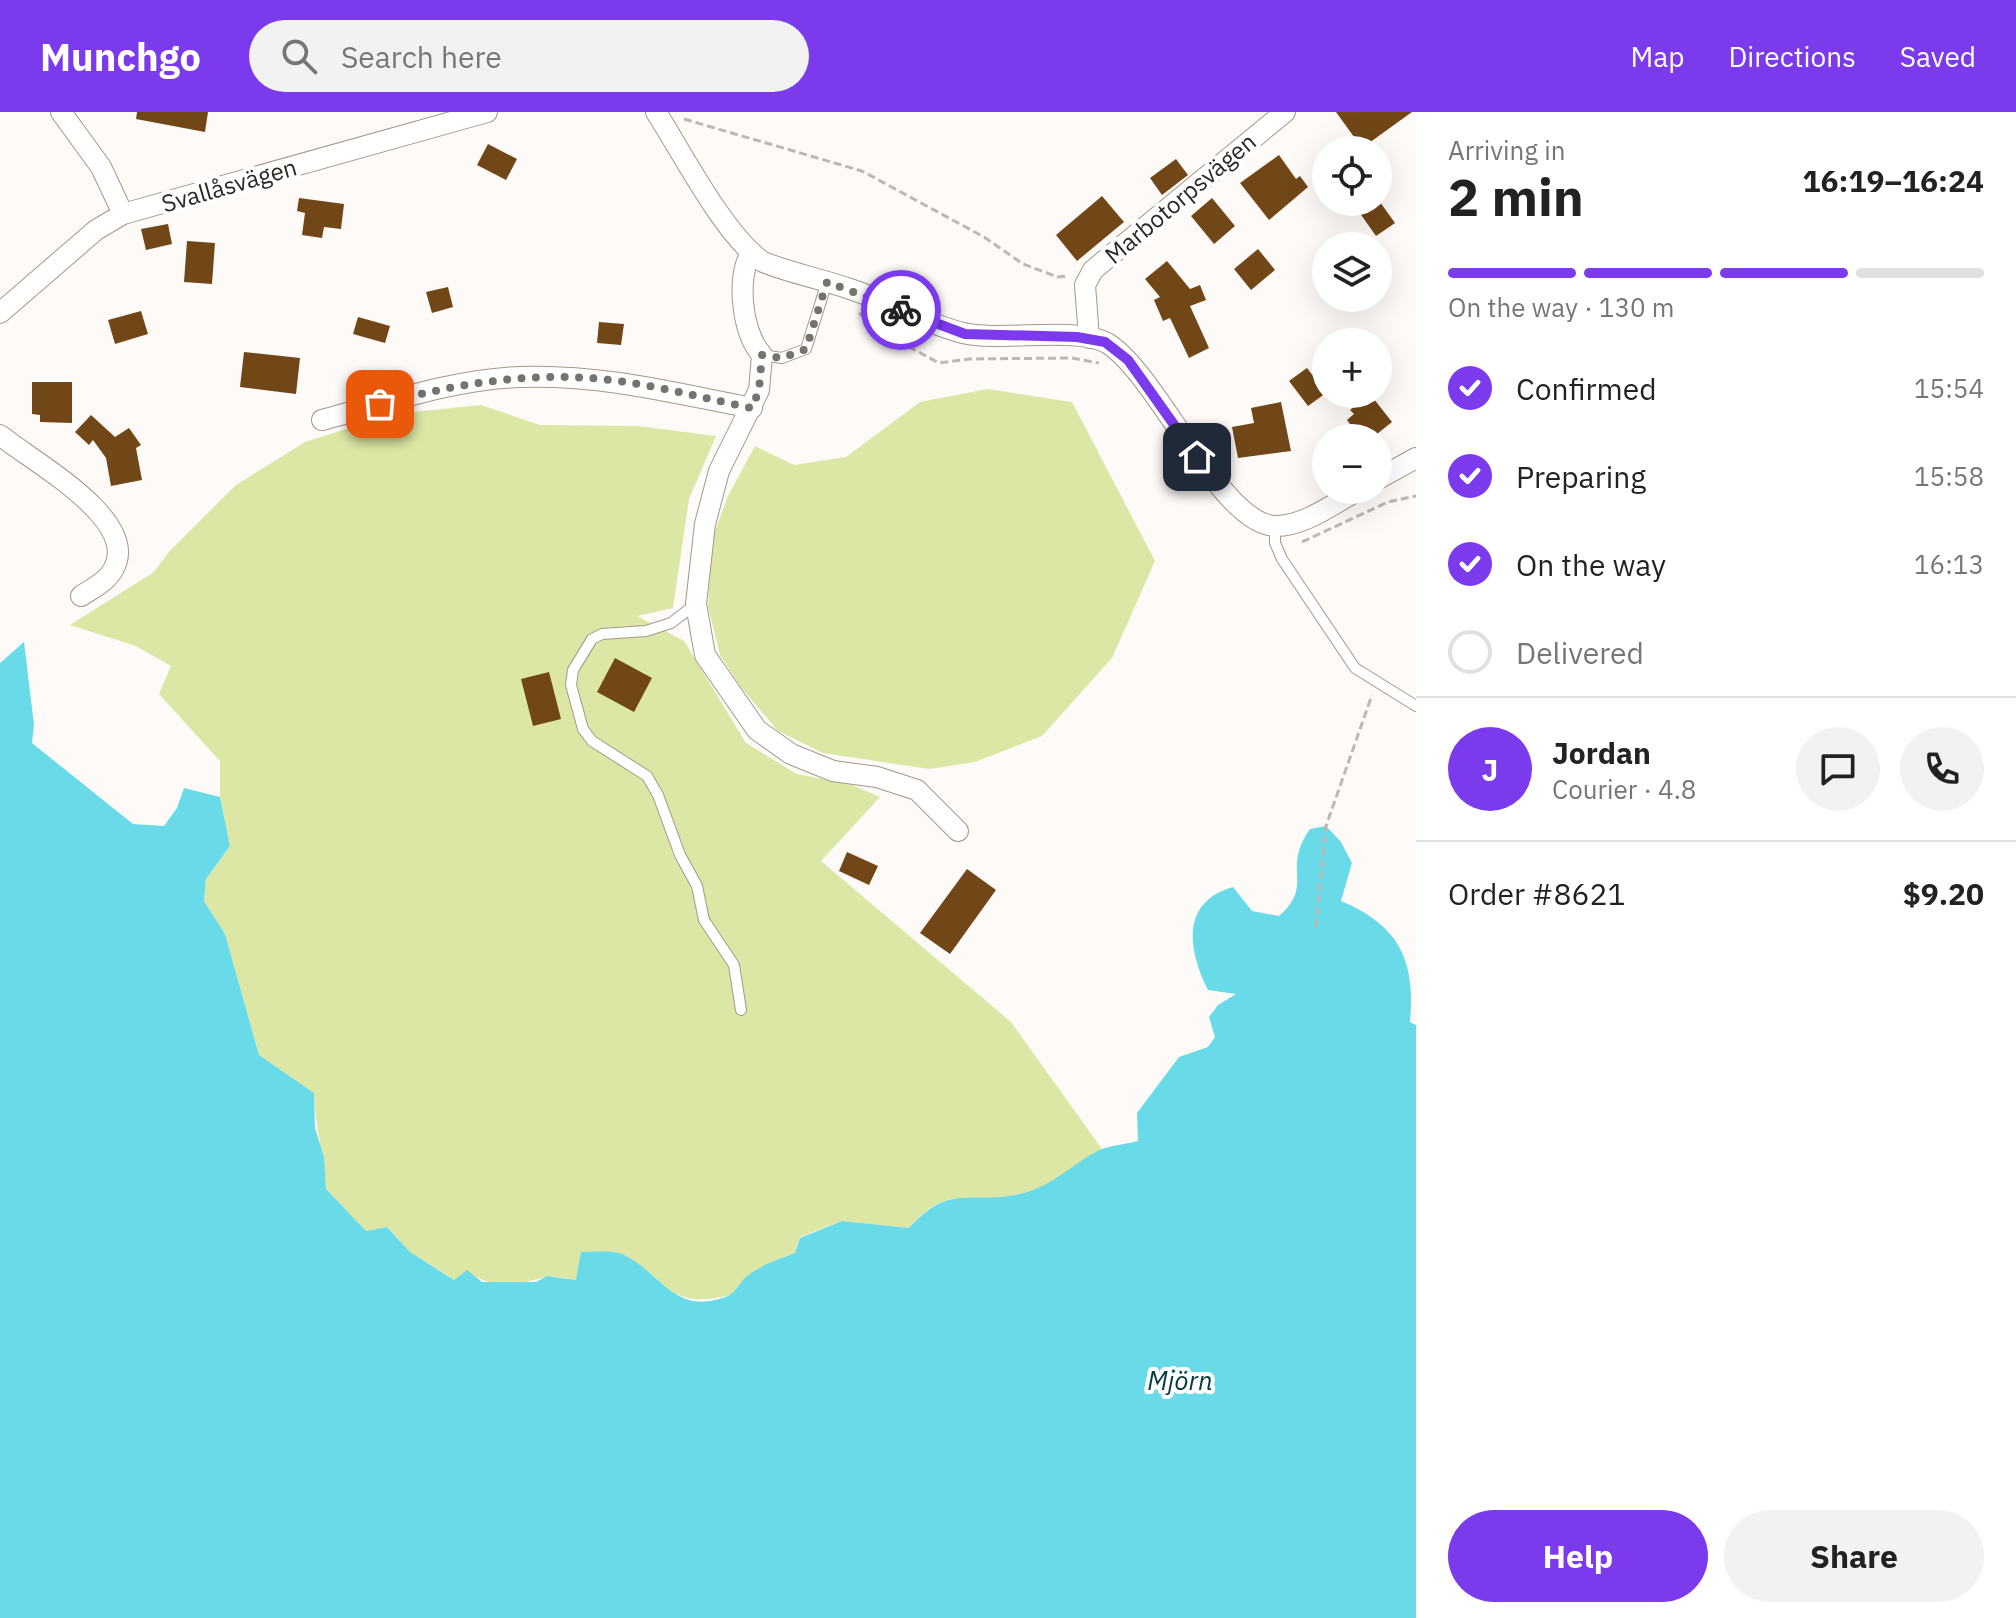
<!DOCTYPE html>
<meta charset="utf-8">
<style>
body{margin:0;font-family:"IBM Plex Sans",sans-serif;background:#f2f2f2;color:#222;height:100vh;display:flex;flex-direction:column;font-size:30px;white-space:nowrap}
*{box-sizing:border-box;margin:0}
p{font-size:26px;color:#767676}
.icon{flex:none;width:44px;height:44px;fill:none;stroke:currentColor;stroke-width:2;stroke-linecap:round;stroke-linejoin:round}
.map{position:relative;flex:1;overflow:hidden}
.drawer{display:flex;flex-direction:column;background:#fff;width:600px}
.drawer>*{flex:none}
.fabs{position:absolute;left:1312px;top:24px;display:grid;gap:16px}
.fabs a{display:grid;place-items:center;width:80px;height:80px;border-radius:50%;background:#fff;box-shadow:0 8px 32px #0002;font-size:40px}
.pin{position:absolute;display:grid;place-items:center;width:68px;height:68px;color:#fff;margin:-34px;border-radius:16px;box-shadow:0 4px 12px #0006}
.courier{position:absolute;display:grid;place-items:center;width:80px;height:80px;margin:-40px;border:6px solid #7c3aed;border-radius:50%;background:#fff;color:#222;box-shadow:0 2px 10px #0007}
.summary em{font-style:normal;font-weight:800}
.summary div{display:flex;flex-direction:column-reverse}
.summary{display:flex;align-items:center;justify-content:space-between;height:136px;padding:0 32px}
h1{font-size:52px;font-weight:800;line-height:60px}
.bar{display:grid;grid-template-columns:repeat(4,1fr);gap:12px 8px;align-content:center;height:96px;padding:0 32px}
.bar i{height:10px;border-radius:6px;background:#e0e0e0}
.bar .selected{background:#7c3aed}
.bar p{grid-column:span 4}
.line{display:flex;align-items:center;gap:20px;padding:0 32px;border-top:2px solid #e0e0e0}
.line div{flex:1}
.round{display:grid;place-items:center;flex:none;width:84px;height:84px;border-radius:42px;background:#f2f2f2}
ol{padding:0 32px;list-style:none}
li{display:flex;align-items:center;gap:24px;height:88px}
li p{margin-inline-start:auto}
li .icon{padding:8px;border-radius:50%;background:#7c3aed;color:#fff;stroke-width:4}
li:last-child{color:#767676}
li i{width:44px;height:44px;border:4px solid #e0e0e0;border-radius:50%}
.button{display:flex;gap:16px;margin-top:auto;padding:16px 32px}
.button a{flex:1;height:92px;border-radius:48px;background:#7c3aed;color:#fff;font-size:32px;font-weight:800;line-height:92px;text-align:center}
.button a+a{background:#f2f2f2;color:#222}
header{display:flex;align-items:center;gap:48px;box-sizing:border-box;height:112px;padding:0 40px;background:#7c3aed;color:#fff}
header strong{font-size:38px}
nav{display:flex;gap:44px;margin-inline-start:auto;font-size:28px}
.search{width:560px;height:72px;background:#f2f2f2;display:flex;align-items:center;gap:20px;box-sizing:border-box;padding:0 28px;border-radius:44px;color:#767676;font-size:30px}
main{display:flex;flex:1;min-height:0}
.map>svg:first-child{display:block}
.green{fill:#dde7a5}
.water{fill:#68dae8}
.building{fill:#714717}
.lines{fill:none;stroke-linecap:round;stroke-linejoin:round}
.lane-casing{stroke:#a5978a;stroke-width:12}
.street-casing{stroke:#a5978a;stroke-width:22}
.path{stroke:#bcb8b5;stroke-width:3;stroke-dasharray:8 4;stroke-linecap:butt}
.lane{stroke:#fff;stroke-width:10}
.street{stroke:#fff;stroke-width:20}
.done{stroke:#76726e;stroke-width:8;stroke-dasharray:0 14.4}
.route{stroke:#7c3aed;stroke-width:10}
.labels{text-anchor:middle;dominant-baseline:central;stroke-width:8;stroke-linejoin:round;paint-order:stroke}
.street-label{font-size:24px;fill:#2e2823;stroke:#fff}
.water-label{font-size:26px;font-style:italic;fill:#013a40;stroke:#fff}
</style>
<header>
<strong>Munchgo</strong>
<div class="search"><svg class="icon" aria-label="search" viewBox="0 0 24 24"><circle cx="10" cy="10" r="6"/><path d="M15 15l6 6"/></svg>Search here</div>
<nav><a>Map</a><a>Directions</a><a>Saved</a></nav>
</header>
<main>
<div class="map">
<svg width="1416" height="1506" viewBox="0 0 1416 1506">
<rect width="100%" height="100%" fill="#fdfaf8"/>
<path class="green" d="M 987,277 L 1072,290 L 1155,449 L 1112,546 L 1042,624 L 975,650 L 929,657 L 823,641 L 778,619 L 740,574 L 720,543 L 708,495 L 712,427 L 728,384 L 755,334 L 794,353 L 846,345 L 920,290 Z
M 481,293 L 540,313 L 638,314 L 716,324 L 689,387 L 673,496 L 637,504 L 684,529 L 746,631 L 797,662 L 852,673 L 880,685 L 821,749 L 1011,910 L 1102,1037 C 1079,1054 1055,1072 1027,1080 C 975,1096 951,1067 909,1116 L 842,1109 L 800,1125 L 795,1141 C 768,1149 748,1162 731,1183 C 665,1198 673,1170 625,1144 C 614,1138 594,1140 581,1140 L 577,1168 C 568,1167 554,1163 545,1165 C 518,1173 490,1177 467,1159 L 455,1168 L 410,1140 L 387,1115 L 366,1119 L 326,1077 C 324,1044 315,1014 314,981 L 259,943 L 225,822 L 204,789 L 206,767 L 230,734 L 220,685 L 220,649 L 159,582 L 171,554 L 136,534 L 70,513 L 154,460 L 168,441 L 236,373 L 305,330 L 394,302 Z"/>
<path class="water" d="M 24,530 L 34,613 L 32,631 L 133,712 L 164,714 L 177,696 L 184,676 L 220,685 L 230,734 L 206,767 L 204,789 L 225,822 L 259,943 L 314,981 L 315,1016 L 324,1045 L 326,1077 L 366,1119 L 387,1115 L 410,1140 L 454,1168 L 467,1158 L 482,1170 L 536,1170 L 547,1164 L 576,1168 L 581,1140 C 594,1140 614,1138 624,1143 C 663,1162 674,1205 728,1184 C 735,1181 739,1172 745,1166 C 758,1154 778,1147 795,1141 L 800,1126 L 842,1109 L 909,1116 C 953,1067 974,1096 1027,1080 C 1056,1072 1075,1049 1102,1037 C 1113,1033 1127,1032 1138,1029 L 1137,1001 L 1179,945 L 1208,935 L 1215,925 L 1209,905 L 1218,893 L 1236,882 L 1208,878 C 1188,838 1180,790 1233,775 L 1252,799 L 1279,804 C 1315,773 1281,757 1310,717 L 1326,714 L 1341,730 L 1352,751 L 1341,789 C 1398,813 1416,847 1410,910 L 1416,913 L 1416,1506 L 0,1506 L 0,551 Z"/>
<path class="building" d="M 137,0 L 208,0 L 205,20 L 136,7 Z
M 1336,0 L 1412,0 L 1362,36 Z
M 488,32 L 517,47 L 506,68 L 477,53 Z
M 1279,43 L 1296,67 L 1300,64 L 1308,75 L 1269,108 L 1240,71 Z
M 1176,47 L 1188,63 L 1162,83 L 1150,66 Z
M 1102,84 L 1124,110 L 1077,149 L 1056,123 Z
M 299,86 L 344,92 L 341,117 L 324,115 L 322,126 L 302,123 L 305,101 L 297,99 Z
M 1212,86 L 1235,114 L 1214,132 L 1191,104 Z
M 1352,90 L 1380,90 L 1395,111 L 1376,124 Z
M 168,112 L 172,132 L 146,138 L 141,117 Z
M 187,129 L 215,131 L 212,172 L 184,170 Z
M 1258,137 L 1275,158 L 1251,178 L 1234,157 Z
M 1167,149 L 1190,177 L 1200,173 L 1206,188 L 1190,194 L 1209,236 L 1189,246 L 1170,206 L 1163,209 L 1154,188 L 1160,185 L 1145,167 Z
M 448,175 L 453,195 L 432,201 L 426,180 Z
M 141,199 L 148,222 L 115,232 L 108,208 Z
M 358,205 L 390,214 L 385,231 L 353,222 Z
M 599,210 L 624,212 L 621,233 L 597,231 Z
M 244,240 L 300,246 L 296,282 L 240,275 Z
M 1307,256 L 1326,281 L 1308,294 L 1289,269 Z
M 32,270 L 72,270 L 72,311 L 40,310 L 40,303 L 32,302 Z
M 1370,282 L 1392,310 L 1372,326 L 1349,326 L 1350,312 L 1347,308 L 1354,302 L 1350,298 Z
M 1281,290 L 1291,339 L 1238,346 L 1232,315 L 1254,311 L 1251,296 Z
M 91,303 L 115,325 L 129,316 L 141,333 L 136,336 L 142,368 L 111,374 L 106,346 L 93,328 L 89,333 L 75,320 Z
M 615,546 L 652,566 L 634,600 L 597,580 Z
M 549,560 L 561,607 L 533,614 L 521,567 Z
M 847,740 L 878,754 L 869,773 L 839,759 Z
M 967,757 L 996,778 L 950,842 L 920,821 Z"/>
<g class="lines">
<defs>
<path id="lane" d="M 762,243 L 782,246 L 806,237 L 827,170
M 1275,415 L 1275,431 L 1282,447 L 1355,556 L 1416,594
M 696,492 L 671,511 L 646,519 L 602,522 L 592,527 L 573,558 L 571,573 L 583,617 L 592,629 L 647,664 L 658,683 L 680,743 L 697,774 L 704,808 L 734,853 L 741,898"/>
<path id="street" d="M 61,0 L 101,55 L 123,102
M 656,0 C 683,42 724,123 763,150 C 791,161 821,167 850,177 C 888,189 923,211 963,221 C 1001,230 1077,214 1107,231 C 1157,261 1221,414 1276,414 C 1305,414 1334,391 1359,378
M 751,141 C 736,166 742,221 762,243 L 759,278 L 719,359 L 705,412 L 696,492 L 705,543 L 757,618 L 791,642 L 833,659 L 877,665 L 917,678 L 958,719
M 0,201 L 96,118 L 123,102 L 487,0
M 1089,226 L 1085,173 L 1093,158 L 1285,0
M 322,308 C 386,291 454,267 520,265 C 600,262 674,281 752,296
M 0,323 C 31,349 140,407 114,456 C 108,469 93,476 81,484
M 1378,367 L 1416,346"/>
</defs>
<use href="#lane" class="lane-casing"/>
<use href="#street" class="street-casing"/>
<path class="path" d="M 684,7 L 862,59 L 984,125 L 1023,152 L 1058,165 L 1069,164
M 859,201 L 887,223 L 939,251 L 969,247 L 1072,246 L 1099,251
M 1302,430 L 1388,390 L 1416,384
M 1316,815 L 1326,714 L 1372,583"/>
<use href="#lane" class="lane"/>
<use href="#street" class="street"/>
</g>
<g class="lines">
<path class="done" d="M 380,292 C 459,271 537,258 619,269 C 663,275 707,287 752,296 L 759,278 L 762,243 L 782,246 L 806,237 L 827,170 L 901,198"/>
<path class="route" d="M 901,198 L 965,222 L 1077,225 L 1105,230 L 1128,248 L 1197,345"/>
</g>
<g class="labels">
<g class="street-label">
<text transform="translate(229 73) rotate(-16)">Svallåsvägen</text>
<text transform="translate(1180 86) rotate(-40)">Marbotorpsvägen</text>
</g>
<g class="water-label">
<text x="1180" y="1268">Mjörn</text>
</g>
</g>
</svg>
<div class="fabs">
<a><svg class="icon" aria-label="locate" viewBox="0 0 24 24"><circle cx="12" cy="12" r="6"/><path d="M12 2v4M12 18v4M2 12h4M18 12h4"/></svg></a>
<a><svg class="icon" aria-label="layers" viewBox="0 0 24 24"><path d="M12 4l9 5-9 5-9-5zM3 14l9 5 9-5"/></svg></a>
<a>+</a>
<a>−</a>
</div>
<div class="pin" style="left:380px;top:292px;background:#ea580c"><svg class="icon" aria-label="bag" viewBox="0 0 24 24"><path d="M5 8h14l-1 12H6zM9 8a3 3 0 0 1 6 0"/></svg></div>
<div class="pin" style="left:1197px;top:345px;background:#1f2937"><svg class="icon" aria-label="home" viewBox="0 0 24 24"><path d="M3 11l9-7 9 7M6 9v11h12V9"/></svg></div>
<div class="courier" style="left:901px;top:198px"><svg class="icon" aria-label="bike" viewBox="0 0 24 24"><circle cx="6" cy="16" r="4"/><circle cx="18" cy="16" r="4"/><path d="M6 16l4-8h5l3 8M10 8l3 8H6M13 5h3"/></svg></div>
</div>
<section class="drawer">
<div class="summary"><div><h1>2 min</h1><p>Arriving in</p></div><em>16:19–16:24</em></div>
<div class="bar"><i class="selected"></i><i class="selected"></i><i class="selected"></i><i></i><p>On the way · 130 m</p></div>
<ol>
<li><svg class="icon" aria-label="check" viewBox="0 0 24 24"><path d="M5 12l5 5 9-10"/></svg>Confirmed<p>15:54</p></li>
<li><svg class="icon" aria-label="check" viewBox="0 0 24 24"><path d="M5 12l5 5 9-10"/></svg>Preparing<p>15:58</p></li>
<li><svg class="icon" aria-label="check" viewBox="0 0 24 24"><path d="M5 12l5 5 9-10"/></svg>On the way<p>16:13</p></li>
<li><i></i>Delivered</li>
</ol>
<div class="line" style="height:144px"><b class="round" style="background:#7c3aed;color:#fff">J</b><div><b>Jordan</b><p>Courier · 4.8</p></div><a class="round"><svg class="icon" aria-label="chat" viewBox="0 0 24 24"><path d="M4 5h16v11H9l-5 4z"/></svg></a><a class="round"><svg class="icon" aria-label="phone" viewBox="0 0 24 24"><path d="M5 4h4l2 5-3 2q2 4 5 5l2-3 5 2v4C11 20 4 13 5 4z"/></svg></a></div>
<div class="line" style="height:104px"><div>Order #8621</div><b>$9.20</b></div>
<div class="button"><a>Help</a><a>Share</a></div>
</section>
</main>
